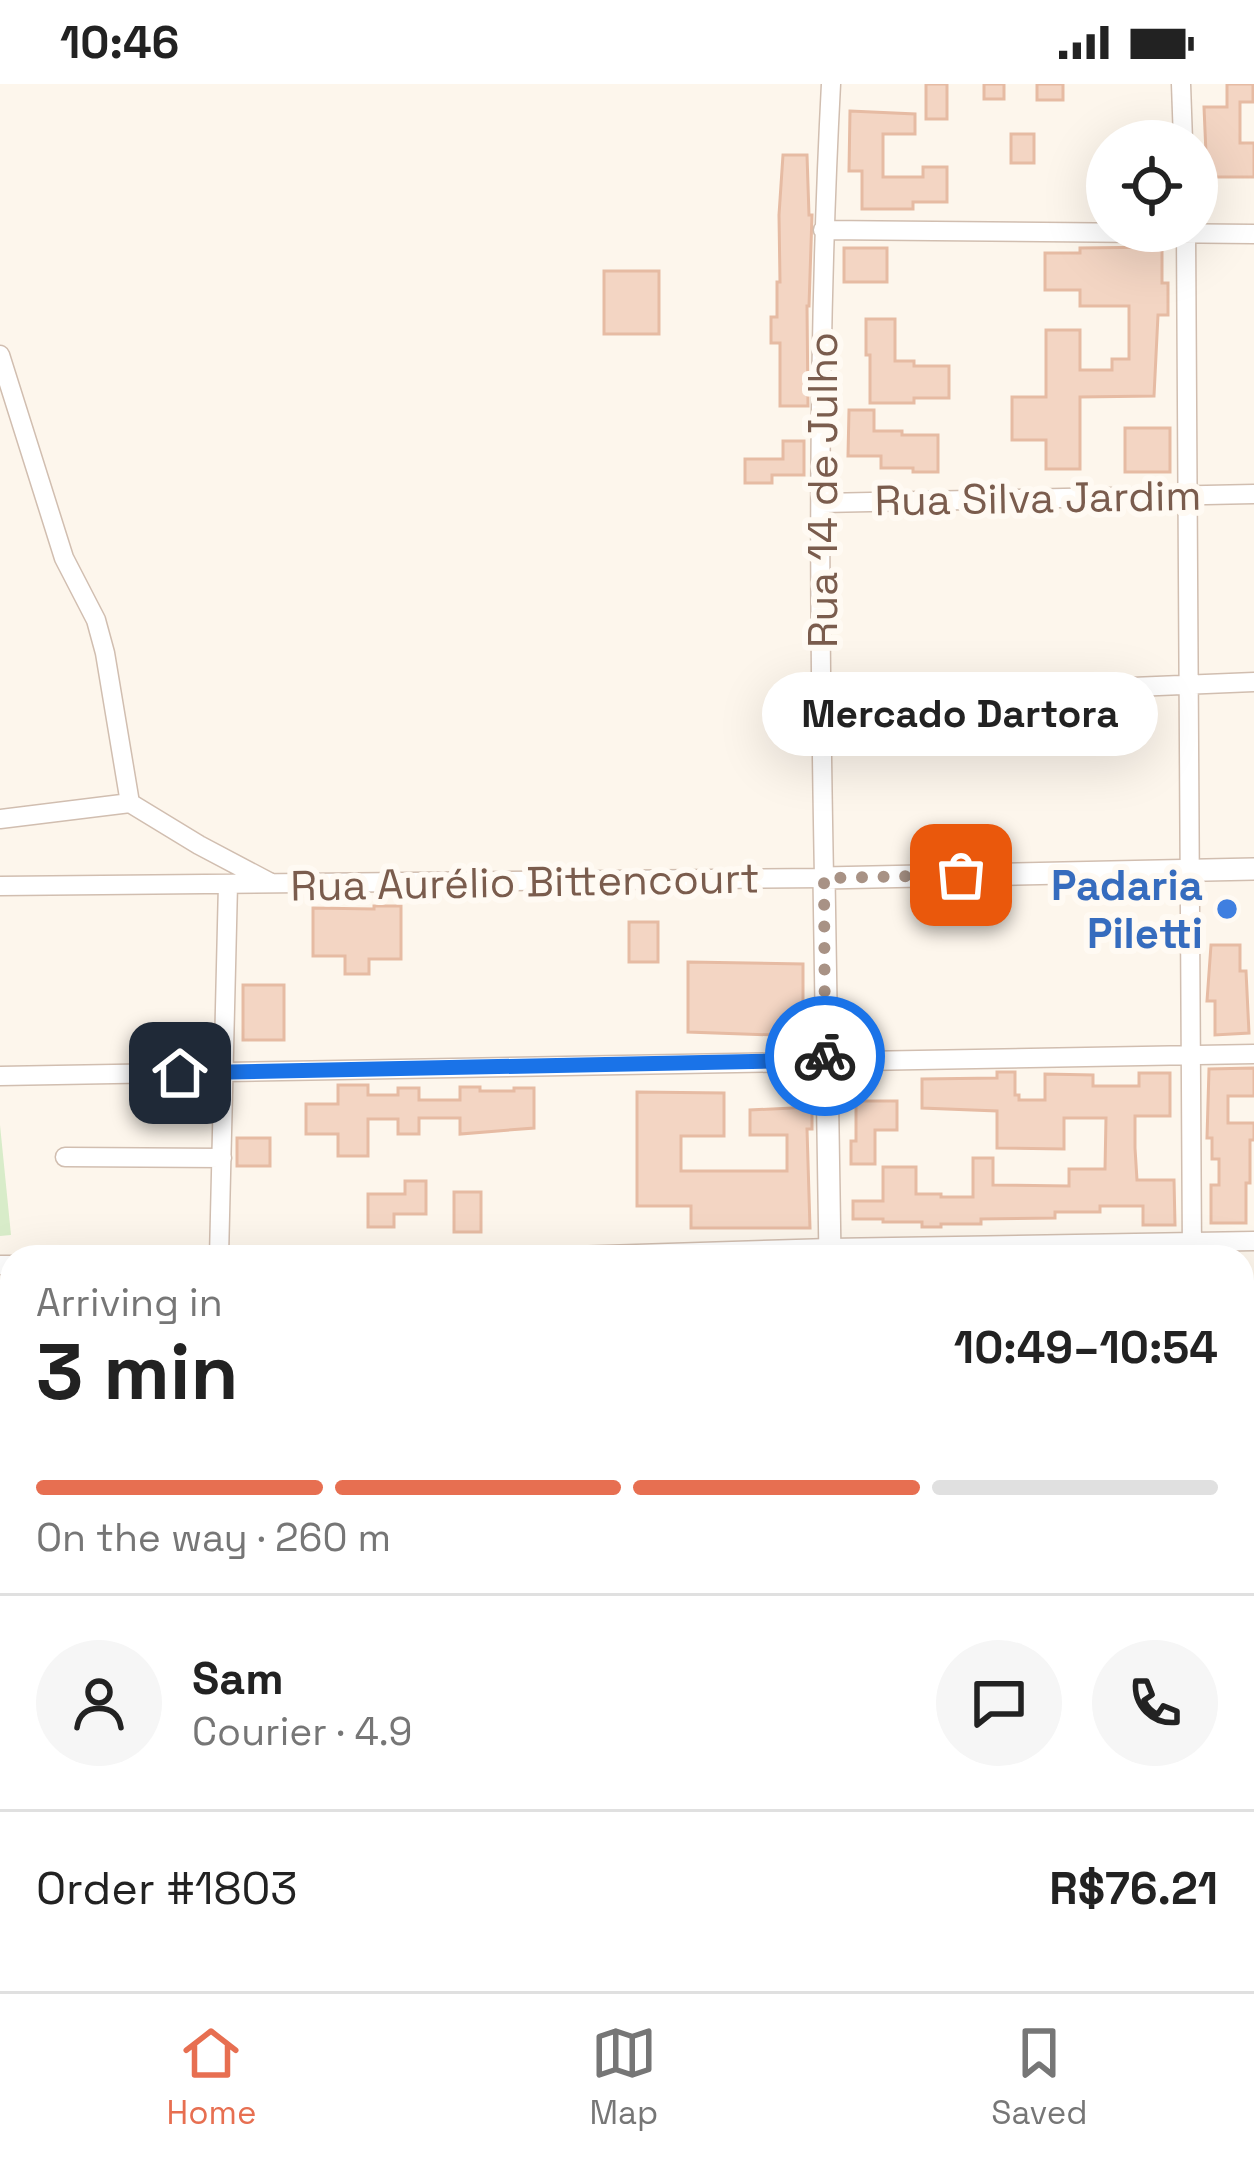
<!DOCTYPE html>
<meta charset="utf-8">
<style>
body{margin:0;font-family:"Space Grotesk",sans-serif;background:#f6f6f6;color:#222;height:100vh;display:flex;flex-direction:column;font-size:45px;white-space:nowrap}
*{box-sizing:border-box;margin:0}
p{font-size:39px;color:#767676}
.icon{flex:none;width:66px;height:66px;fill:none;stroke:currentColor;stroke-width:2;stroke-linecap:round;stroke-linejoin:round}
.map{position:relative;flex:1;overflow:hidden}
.details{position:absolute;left:0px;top:1161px;width:1254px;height:747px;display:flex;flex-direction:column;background:#fff;border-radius:36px 36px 0 0;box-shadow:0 12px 48px #0002}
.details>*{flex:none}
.tools{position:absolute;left:1086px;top:36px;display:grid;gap:24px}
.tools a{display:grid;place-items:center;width:132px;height:132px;border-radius:50%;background:#fff;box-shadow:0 12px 48px #0002;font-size:60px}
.pin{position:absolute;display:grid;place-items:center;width:102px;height:102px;color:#fff;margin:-51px;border-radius:24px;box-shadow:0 6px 18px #0006}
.courier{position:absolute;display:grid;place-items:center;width:120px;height:120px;margin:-60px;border:9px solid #1a73e8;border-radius:50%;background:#fff;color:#222;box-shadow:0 3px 15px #0007}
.bubble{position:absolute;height:84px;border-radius:42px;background:#fff;box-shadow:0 12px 48px #0002;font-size:39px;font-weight:800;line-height:84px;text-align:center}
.head em{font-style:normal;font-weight:800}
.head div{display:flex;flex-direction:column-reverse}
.head{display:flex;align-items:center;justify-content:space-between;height:204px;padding:0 36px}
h1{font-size:78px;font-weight:800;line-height:90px}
.bar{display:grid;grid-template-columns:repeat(4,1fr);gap:18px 12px;align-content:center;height:144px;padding:0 36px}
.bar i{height:15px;border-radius:9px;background:#e0e0e0}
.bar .active{background:#e76f51}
.bar p{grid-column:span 4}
.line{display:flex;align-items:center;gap:30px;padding:0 36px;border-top:3px solid #e0e0e0}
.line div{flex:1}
.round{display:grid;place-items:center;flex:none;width:126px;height:126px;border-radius:63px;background:#f6f6f6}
.status{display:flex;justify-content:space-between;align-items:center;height:84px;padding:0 60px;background:#fff;direction:ltr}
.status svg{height:33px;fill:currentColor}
.menu{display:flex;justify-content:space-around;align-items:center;height:168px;border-top:3px solid #e0e0e0;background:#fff;font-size:33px;color:#767676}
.menu a{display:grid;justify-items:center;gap:6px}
.menu .active{color:#e76f51}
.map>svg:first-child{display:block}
.green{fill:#d8ecc9}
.building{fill:#f3d5c3;stroke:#e6bba3;stroke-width:3}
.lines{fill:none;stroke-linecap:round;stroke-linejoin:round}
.minor-casing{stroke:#d1beb0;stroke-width:21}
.tertiary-casing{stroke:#d1beb0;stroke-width:24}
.minor{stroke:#fff;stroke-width:18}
.tertiary{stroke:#fff;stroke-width:21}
.done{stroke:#a89285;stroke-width:12;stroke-dasharray:0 21.6}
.route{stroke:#1a73e8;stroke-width:15}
.shop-dot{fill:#3f7fe0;stroke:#fffaf3;stroke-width:4.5}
.labels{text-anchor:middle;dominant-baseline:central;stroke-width:12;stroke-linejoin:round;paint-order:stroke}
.street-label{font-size:42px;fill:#7a5c4d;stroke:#fffaf3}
.shop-label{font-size:42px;font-weight:bold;fill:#366cbe;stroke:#fffaf3;text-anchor:end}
</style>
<div class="status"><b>10:46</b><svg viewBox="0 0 49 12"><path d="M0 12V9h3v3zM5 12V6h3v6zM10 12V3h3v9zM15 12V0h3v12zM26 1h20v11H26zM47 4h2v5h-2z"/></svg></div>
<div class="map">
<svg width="1254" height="1907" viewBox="0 0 1254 1907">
<rect width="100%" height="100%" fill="#fdf6ec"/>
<path class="green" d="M 0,1041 L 11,1151 L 0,1152 Z
M 0,1355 L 12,1355 L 12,1627 L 0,1628 Z
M 390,1896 L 695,1896 L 695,1907 L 391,1907 Z"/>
<path class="building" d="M 926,0 L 947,0 L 947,35 L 926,35 Z
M 984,0 L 1004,0 L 1004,15 L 984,15 Z
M 1037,0 L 1063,0 L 1063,16 L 1037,16 Z
M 1227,0 L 1253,0 L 1253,18 L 1240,18 L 1240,59 L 1254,59 L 1254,93 L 1207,93 L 1204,23 L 1227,23 Z
M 850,27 L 915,30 L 915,50 L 883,50 L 883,93 L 923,93 L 923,83 L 947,83 L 947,118 L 913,118 L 913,125 L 862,125 L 862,87 L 849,87 Z
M 1011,50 L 1034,50 L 1034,79 L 1011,79 Z
M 783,71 L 807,71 L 809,131 L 812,131 L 809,222 L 807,222 L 808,322 L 780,322 L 780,259 L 771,259 L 771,233 L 777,233 L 777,198 L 780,198 L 779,131 Z
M 1162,163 L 1162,199 L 1168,199 L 1168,231 L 1158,231 L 1154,312 L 1080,313 L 1080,385 L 1046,385 L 1046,356 L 1012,356 L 1012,313 L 1046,313 L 1046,246 L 1080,246 L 1080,286 L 1112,286 L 1112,275 L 1129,275 L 1129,222 L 1080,222 L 1080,206 L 1045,206 L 1045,169 L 1080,169 L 1080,164 Z
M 844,164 L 887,164 L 887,198 L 844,198 Z
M 604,187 L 659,187 L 659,250 L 604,250 Z
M 866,235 L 895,235 L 895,277 L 914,277 L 914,282 L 949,282 L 949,314 L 914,314 L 914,319 L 870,319 L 870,271 L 866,271 Z
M 849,326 L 874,326 L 874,347 L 902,347 L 902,351 L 938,351 L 938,388 L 913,388 L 913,384 L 881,384 L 881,372 L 848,372 Z
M 1125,344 L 1170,344 L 1170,388 L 1125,388 Z
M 783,357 L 804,357 L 804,391 L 772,391 L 772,399 L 745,399 L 745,375 L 783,375 Z
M 374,822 L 401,822 L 401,875 L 369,875 L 369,890 L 345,890 L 345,872 L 313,872 L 313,824 L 374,825 Z
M 629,838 L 658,838 L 658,878 L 629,878 Z
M 1211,861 L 1240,861 L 1240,887 L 1246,887 L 1249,949 L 1215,951 L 1215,917 L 1207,917 Z
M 688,878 L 803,880 L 803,952 L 688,948 Z
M 243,901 L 284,901 L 284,956 L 243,956 Z
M 1254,984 L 1254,1012 L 1228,1012 L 1228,1039 L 1254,1039 L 1254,1056 L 1250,1056 L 1250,1099 L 1246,1099 L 1246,1139 L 1211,1139 L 1211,1101 L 1219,1101 L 1219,1075 L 1212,1075 L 1212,1054 L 1207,1054 L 1209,985 Z
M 997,988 L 1015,988 L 1015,1011 L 1019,1011 L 1019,1016 L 1045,1016 L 1045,990 L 1093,991 L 1093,1002 L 1139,1002 L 1139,989 L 1170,989 L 1170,1032 L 1135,1032 L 1135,1064 L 1137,1096 L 1174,1096 L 1175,1141 L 1143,1141 L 1143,1122 L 1100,1122 L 1100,1128 L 1055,1128 L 1055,1134 L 981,1135 L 981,1140 L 941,1140 L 941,1143 L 922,1143 L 922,1138 L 883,1138 L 883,1135 L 853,1135 L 853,1117 L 883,1117 L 883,1083 L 916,1083 L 916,1110 L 941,1110 L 941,1113 L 973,1113 L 973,1074 L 993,1074 L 993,1101 L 1069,1102 L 1069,1085 L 1105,1085 L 1106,1034 L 1064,1034 L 1064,1065 L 997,1064 L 997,1027 L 922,1024 L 922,995 L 997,994 Z
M 338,1001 L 368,1001 L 368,1011 L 398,1011 L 398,1004 L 419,1004 L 419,1016 L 460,1016 L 460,1003 L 480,1003 L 480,1007 L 514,1007 L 514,1004 L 534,1004 L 534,1044 L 460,1050 L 460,1034 L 419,1034 L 419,1050 L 398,1050 L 398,1035 L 368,1035 L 368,1072 L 338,1072 L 338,1050 L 306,1050 L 306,1020 L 338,1020 Z
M 637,1008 L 724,1009 L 724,1052 L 681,1052 L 681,1087 L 787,1087 L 787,1051 L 750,1051 L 750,1026 L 812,1023 L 812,1045 L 807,1045 L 810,1144 L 691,1144 L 691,1122 L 637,1122 Z
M 856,1017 L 897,1017 L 897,1046 L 875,1046 L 875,1080 L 851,1080 L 851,1057 L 856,1057 Z
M 237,1054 L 270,1054 L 270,1082 L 237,1082 Z
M 405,1097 L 426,1097 L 426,1130 L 394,1130 L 394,1143 L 368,1143 L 368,1110 L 405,1110 Z
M 454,1108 L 481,1108 L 481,1148 L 454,1148 Z"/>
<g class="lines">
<defs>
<path id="minor" d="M 1181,0 L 1183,57
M 823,146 L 1254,150
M 1186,147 L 1192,1173
M 0,271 L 64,474 L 96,536 L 105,569 L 130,719 L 199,761 L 271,799
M 822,419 L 1254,410
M 820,616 L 1254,598
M 0,735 L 130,719
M 0,802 L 824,794 C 819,529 817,264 831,0
M 0,992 L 1254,970
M 65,1073 L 222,1074
M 219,1173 L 228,800
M 540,1173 L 830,1164 L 1254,1157
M 0,1181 L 12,1181
M 0,1278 L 12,1277
M 1242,1542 L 1254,1542
M 1242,1562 L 1254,1562
M 219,1896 L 219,1907
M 1195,1896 L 1195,1907"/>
<path id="tertiary" d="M 830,1173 L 824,794 L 1254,785
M 831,1896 L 831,1907"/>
</defs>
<use href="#minor" class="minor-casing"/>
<use href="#tertiary" class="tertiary-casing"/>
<use href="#minor" class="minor"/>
<use href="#tertiary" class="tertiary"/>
</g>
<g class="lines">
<path class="done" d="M 825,972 L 824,794 L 961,791"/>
<path class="route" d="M 180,989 L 825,976 L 825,972"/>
</g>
<circle class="shop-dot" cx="1227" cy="825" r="12"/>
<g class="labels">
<g class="street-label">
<text transform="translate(822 406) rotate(-90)">Rua 14 de Julho</text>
<text transform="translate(1038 414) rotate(-1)">Rua Silva Jardim</text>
<text transform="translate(525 798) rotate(-1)">Rua Aurélio Bittencourt</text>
</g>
<g class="shop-label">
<text x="1203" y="801">Padaria<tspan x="1203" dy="48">Piletti</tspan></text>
</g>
</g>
</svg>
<div class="tools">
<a><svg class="icon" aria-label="locate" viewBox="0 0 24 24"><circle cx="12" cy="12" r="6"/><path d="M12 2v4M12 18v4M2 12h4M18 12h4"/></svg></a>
</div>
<div class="pin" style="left:961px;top:791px;background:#ea580c"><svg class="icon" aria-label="bag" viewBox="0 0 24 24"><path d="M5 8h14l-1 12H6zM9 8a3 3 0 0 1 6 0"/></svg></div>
<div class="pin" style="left:180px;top:989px;background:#1f2937"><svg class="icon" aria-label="home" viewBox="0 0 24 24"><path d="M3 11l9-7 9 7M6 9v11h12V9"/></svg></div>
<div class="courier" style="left:825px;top:972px"><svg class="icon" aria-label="bike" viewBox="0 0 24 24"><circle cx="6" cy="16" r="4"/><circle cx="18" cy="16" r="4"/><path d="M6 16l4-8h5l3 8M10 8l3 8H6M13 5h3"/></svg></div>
<div class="bubble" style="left:762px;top:588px;width:396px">Mercado Dartora</div>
<section class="details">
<div class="head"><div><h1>3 min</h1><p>Arriving in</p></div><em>10:49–10:54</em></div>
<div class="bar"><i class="active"></i><i class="active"></i><i class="active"></i><i></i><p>On the way · 260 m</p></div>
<div class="line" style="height:216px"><a class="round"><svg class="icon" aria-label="person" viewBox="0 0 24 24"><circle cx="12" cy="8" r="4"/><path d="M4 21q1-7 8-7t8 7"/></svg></a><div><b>Sam</b><p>Courier · 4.9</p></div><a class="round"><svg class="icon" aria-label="chat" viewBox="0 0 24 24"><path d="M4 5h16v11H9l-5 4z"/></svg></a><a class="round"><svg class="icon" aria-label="phone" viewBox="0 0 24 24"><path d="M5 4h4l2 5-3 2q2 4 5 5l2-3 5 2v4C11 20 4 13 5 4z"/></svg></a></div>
<div class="line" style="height:156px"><div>Order #1803</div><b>R$76.21</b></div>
</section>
</div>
<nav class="menu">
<a class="active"><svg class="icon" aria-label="home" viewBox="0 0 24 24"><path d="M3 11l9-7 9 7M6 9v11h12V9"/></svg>Home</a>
<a><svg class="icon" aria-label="map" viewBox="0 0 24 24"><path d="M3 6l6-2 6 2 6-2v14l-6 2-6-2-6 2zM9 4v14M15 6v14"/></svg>Map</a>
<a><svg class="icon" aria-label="saved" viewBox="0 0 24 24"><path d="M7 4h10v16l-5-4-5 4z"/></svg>Saved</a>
</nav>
